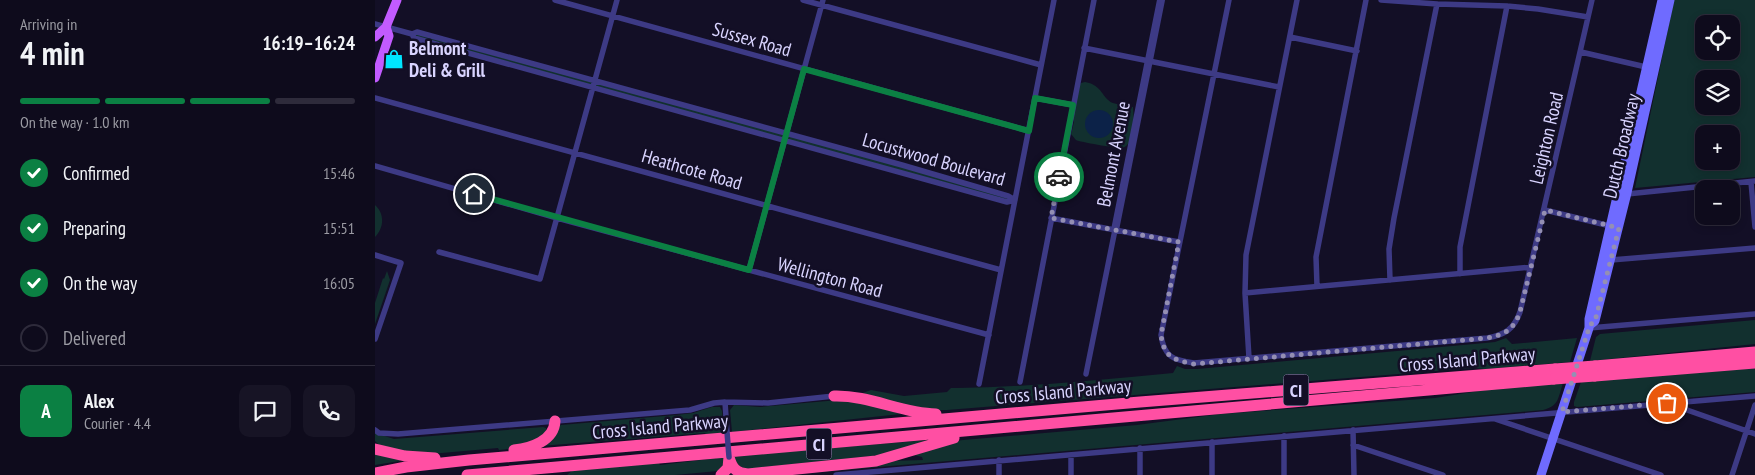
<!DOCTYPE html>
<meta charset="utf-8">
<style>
body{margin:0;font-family:"PT Sans Narrow",sans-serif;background:#171425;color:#f1f3f6;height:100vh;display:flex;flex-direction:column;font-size:19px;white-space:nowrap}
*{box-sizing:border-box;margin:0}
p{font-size:16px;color:#9b9ba3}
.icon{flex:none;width:28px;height:28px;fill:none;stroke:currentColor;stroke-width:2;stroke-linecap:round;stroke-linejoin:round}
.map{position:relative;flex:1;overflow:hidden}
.panel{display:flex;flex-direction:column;background:#0e0b1c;width:375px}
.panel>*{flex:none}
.controls{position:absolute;left:1320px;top:15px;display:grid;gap:10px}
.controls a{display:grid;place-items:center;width:45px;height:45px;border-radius:10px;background:#0e0b1c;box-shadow:0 2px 8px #0003,0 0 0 1px #2e2b3b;font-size:25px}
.pin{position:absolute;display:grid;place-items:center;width:42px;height:42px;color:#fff;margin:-21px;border:2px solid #fff;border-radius:50%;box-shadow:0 1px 5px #0007}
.courier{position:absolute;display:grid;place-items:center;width:50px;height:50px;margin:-25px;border:4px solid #0b8043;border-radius:50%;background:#fff;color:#222;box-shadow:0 1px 6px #0007}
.head em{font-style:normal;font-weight:700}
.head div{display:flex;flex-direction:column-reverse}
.head{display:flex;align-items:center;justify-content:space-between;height:85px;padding:0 20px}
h1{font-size:32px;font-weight:700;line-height:38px}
.bar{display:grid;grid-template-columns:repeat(4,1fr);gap:8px 5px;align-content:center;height:60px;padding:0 20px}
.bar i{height:6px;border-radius:4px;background:#2e2b3b}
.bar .on{background:#0b8043}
.bar p{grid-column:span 4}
.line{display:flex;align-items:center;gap:12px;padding:0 20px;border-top:1px solid #2e2b3b}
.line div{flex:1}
.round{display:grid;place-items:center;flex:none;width:52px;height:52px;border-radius:10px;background:#171425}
ol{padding:0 20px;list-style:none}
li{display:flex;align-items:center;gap:15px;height:55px}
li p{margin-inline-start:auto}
li .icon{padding:5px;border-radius:50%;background:#0b8043;color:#fff;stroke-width:4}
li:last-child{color:#9b9ba3}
li i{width:28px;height:28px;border:2px solid #2e2b3b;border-radius:50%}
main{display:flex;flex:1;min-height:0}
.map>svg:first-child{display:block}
.green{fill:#12302f;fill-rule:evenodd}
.water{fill:#0c2248}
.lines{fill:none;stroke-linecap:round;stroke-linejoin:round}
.minor{stroke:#3d3a85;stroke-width:5.5}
.tertiary{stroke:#3d3a85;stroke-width:8}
.secondary{stroke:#6f6bff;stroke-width:9}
.primary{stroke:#c25bff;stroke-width:9}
.motorway{stroke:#ff4fa3;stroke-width:11}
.minor-bridge{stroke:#3d3a85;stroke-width:5.5}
.motorway-bridge{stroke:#ff4fa3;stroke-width:11}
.done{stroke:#948fb3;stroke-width:5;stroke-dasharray:0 9}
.route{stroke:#0b8043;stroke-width:6}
.labels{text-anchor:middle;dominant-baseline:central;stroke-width:5;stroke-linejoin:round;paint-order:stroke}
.shield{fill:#130f26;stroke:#9e99be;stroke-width:1}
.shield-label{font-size:18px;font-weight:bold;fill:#d9d4ff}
.street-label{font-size:19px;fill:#d9d4ff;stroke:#130f26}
.poi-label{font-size:19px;font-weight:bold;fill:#d9d4ff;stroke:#130f26;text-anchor:start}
</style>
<main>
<section class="panel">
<div class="head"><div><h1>4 min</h1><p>Arriving in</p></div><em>16:19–16:24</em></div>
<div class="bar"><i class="on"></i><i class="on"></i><i class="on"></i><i></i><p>On the way · 1.0 km</p></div>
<ol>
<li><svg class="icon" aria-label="check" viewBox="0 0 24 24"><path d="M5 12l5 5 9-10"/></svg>Confirmed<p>15:46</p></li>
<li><svg class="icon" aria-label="check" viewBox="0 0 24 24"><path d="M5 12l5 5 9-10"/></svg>Preparing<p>15:51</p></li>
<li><svg class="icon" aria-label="check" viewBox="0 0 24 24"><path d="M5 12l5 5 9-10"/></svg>On the way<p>16:05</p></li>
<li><i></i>Delivered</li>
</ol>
<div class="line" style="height:90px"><b class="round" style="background:#0b8043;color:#fff">A</b><div><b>Alex</b><p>Courier · 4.4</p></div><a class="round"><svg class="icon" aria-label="chat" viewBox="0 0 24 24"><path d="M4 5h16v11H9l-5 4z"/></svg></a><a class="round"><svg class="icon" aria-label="phone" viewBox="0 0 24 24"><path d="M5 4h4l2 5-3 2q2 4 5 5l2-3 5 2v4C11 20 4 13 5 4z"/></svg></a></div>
</section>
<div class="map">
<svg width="1380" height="475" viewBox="0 0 1380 475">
<rect width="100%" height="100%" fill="#130f26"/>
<path class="green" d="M 1299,0 L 1380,0 L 1380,177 L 1260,188 ZM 1329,24 L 1356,24 L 1356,51 L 1329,51 ZM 1329,79 L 1356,79 L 1356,106 L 1329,106 ZM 1329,134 L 1356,134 L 1356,161 L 1329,161 Z
M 42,32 L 633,196 L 632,202 L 39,38 Z
M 710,82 C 728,85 727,99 738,103 C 744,105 752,105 758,107 L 759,122 L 754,143 C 752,145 750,147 748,148 C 745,149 705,142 701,140 C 699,138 698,136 696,134 L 699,122 L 698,113 L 703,86 L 706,83 Z
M 0,205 C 10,214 9,228 0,237 Z
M 12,271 L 15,280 L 0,324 L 0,303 L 8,278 L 9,279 Z
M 1380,320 L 1380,344 L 1215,361 L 1221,337 L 1225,334 Z
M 1131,338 L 1137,344 L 1202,338 L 1195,362 L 1110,369 L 1099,368 L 572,410 L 546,410 L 485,394 L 496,390 L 529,396 L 572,392 L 576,388 L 582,388 C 654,387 726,380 798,373 L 802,366 L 810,369 L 822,369 L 1110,343 L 1120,342 Z
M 1380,368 L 1380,392 L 1202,407 L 1199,406 L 1199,402 L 1206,382 Z
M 1188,383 C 1183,398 1184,406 1168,410 L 410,475 L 515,461 L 548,460 L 547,457 L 539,455 L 577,441 L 762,425 L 846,414 L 1060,398 L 1116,389 Z
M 475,399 L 526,414 L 357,432 L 355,410 L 359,405 L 385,407 Z
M 337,407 L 345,407 L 347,411 L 349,434 L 331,435 L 330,433 L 165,446 L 182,427 L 186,425 L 301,415 L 318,413 Z
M 168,427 L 171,428 L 171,431 C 163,445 139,449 124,450 L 123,448 L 44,455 L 4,445 L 0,441 L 0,433 L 19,439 Z
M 553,440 L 515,454 L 371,469 C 364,466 361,464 359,456 Z
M 0,452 L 25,459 L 25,461 L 0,465 Z
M 351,457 L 349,467 L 343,471 L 300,475 L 192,475 L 198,470 L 284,463 L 285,465 Z"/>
<path class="water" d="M710 124a14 14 0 1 1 28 0a14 14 0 1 1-28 0Z"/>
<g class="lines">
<path class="minor" d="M 180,0 L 654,131
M 428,0 L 666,65
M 854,0 L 786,335 C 789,357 798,360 819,363 L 1112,338 C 1130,335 1139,329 1145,312 L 1217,0
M 1006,0 L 1062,4 L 1132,6 L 1163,9 L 1213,17
M 0,24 L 37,34 L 42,32 L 527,165 L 633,196 L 640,200
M 37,34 L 39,38 L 632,202 L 640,200
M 915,37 L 982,51
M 709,48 L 904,87
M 1206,52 L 1271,67
M 0,98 L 626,270
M 660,98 L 698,105
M 0,166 L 182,218 L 614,335
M 1376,182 L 1380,227
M 1252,194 L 1380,181
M 1170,210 L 1235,226
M 676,218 L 804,242
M 64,252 L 165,279 L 242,0
M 0,255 L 26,263 L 0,339
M 1236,260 L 1380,248
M 374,270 L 448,0
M 1085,274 L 1085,247 L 1132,6
M 1015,280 L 1014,249 L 1019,218 L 1062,4
M 942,286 L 941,257 L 991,0
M 870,293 L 1156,267
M 1214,328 L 1380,314
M 874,358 L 870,293 L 871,255 L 922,0
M 711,374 L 740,230
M 645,382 L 719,0
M 604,384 L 679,0
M 350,402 L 352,432
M 1295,404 L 1380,434
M 1120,419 L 1286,475
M 0,430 L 4,433 L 23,434 L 315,410 L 339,403 L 350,402 L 393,403 L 459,396
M 978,430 L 979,475
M 909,436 L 909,475
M 837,442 L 837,475
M 978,445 L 1068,475
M 765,448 L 765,475
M 696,455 L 696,475
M 624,460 L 624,475
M 461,475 L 1380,396
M 1357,475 L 1380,405"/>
<path class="tertiary" d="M 740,230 L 786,0"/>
<path class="secondary" d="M 1215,325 L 1220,321 L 1251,197 L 1295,0
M 1166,475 L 1214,328 L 1214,319 L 1287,0"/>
<path class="primary" d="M 0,37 L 11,27 L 22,0
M 0,78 L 14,36 L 11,27"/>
<path class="motorway" d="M 1220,366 L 1380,352
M 1220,376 L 1380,363
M 459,396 C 494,395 526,413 561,414
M 0,449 L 30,456 L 60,458
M 139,450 C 156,448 179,441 180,421
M 354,457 C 357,468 361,473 373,474 L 501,461 L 579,438
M 0,473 L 31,467 L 94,460 L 765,402 L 1180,369
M 92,475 L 1179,379
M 346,475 L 353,468 L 354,457"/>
<path class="minor-bridge" d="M 352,432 L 354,457"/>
<path class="motorway-bridge" d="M 1180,369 L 1220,366
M 1179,379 L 1220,376"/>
</g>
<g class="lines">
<path class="done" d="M 684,177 L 676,218 L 804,242 L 786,335 C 789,357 798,360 819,364 L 1112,338 C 1130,335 1139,329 1145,312 L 1170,210 L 1244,228 L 1220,321 L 1215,325 L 1187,412 L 1292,403"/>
<path class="route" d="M 99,194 L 374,270 L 429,69 L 654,131 L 660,98 L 698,105 L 684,177"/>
</g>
<defs>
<symbol id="shop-bare" viewBox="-9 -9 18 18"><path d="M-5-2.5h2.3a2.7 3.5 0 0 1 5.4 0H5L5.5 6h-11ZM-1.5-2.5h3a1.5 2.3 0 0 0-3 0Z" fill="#00e5ff" stroke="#130f26" stroke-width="2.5" paint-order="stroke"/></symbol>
</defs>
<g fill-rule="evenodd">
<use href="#shop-bare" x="5" y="45" width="28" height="28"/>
</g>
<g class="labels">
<g class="shield">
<rect x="908.5" y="374.5" width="25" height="31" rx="4"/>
<rect x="431.5" y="428.5" width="25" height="31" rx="4"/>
</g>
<g class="shield-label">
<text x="921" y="390">CI</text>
<text x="444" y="444">CI</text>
</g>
<g class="street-label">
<text transform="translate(377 39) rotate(16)">Sussex Road</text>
<text transform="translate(1171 138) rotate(-77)">Leighton Road</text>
<text transform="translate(1246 146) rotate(-77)">Dutch Broadway</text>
<text transform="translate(738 154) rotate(-79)">Belmont Avenue</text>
<text transform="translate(559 159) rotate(16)">Locustwood Boulevard</text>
<text transform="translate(317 169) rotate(16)">Heathcote Road</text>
<text transform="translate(455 277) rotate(15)">Wellington Road</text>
<text transform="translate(1092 359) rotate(-5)">Cross Island Parkway</text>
<text transform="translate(688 391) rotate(-5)">Cross Island Parkway</text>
<text transform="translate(285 426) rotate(-5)">Cross Island Parkway</text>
</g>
<g class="poi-label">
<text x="34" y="48">Belmont<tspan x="34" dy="22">Deli &amp; Grill</tspan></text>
</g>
</g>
</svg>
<div class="controls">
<a><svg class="icon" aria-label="locate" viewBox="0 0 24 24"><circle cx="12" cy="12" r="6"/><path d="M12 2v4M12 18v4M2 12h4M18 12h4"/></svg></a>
<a><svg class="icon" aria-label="layers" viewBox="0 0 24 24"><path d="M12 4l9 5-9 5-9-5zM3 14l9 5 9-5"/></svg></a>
<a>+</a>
<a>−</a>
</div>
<div class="pin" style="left:1292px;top:403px;background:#ea580c"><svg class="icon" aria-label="bag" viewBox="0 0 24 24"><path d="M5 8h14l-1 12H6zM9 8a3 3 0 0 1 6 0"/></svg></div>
<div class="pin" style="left:99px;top:194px;background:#1f2937"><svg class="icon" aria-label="home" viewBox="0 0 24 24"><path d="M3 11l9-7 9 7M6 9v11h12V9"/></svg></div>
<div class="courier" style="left:684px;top:177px"><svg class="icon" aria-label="car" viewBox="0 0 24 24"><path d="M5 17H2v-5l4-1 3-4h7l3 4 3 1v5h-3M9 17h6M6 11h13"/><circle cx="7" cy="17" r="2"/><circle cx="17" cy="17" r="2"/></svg></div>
</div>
</main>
